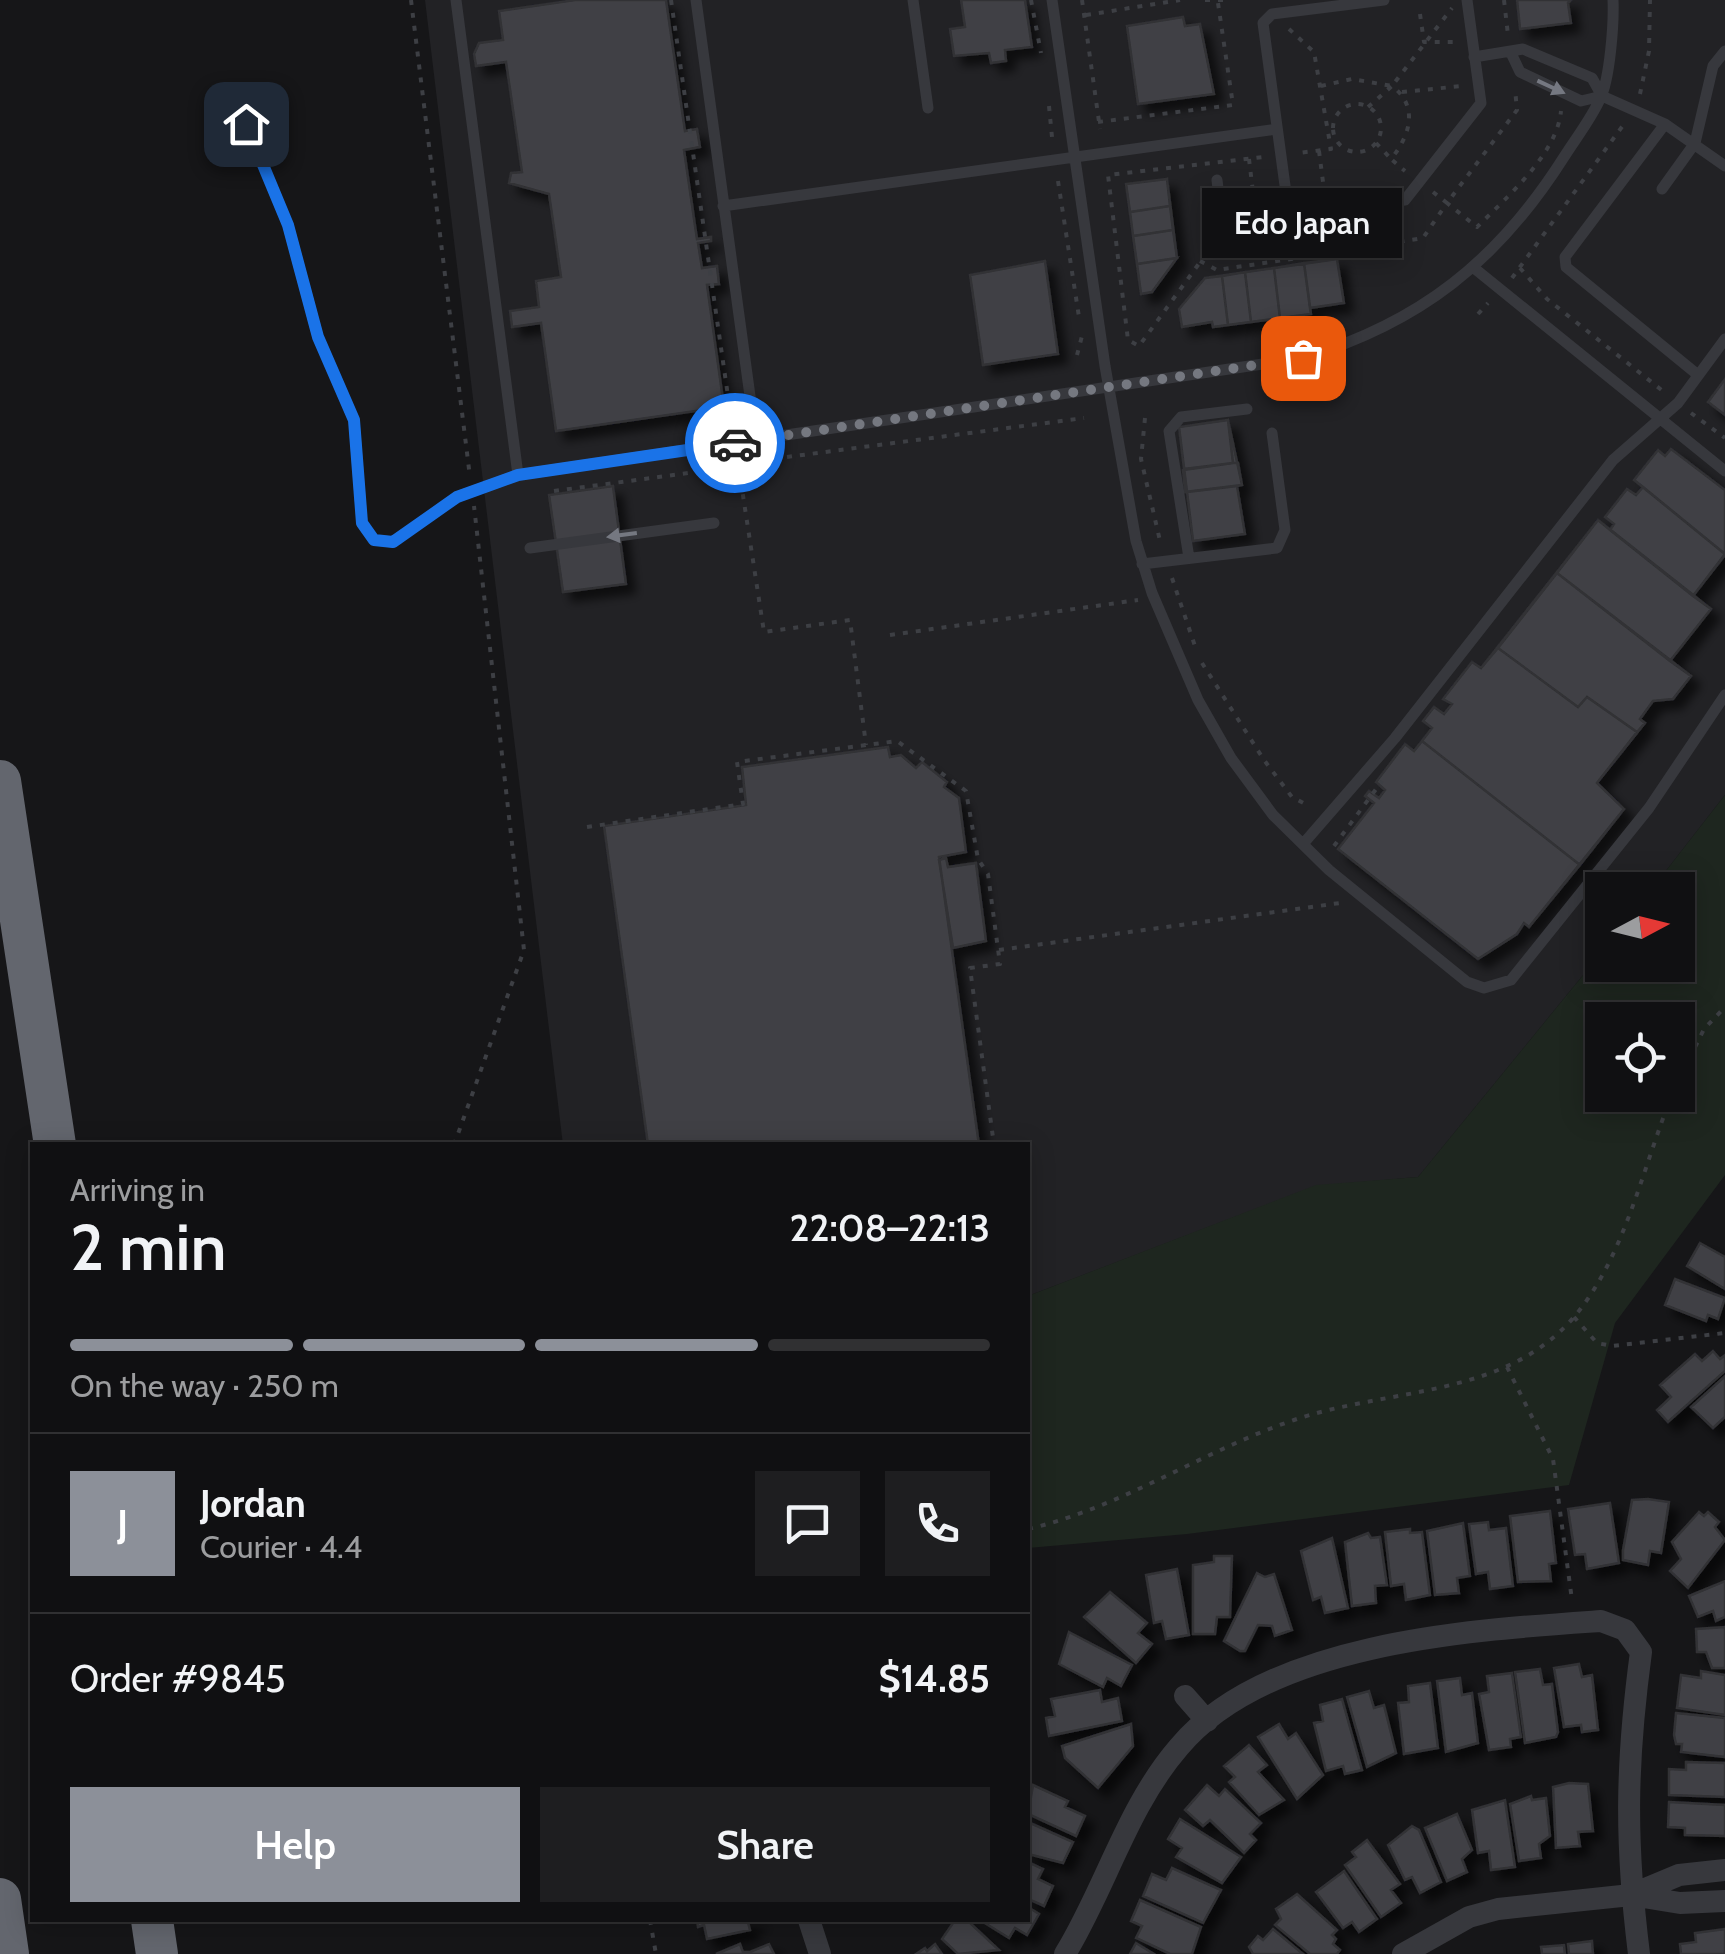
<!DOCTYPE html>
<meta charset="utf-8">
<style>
body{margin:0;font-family:Cabin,sans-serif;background:#1e1e20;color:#f1f3f6;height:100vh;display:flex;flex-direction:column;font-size:38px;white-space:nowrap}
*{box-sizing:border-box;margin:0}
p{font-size:32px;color:#9c9d9f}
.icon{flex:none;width:55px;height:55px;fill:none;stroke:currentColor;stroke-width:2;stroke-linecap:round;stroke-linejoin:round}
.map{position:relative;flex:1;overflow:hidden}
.side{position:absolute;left:30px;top:1142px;width:1000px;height:780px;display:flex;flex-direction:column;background:#101012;border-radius:0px;box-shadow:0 5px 25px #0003,0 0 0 2px #303032}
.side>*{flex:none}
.needle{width:65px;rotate:83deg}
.buttons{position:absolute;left:1585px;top:872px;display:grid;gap:20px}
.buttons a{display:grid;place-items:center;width:110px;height:110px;border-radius:0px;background:#101012;box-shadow:0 5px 25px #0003,0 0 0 2px #303032;font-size:50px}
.pin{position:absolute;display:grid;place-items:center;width:85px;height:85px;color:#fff;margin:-42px;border-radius:20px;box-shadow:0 5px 15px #0006}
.courier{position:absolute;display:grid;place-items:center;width:100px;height:100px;margin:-50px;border:8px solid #1a73e8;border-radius:50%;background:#fff;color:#222;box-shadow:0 2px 12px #0007}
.bubble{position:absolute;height:70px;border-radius:0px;background:#101012;box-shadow:0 5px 25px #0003,0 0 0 2px #303032;font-size:32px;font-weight:600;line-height:70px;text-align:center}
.headline em{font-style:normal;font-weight:600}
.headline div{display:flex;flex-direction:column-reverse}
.headline{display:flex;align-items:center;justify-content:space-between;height:170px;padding:0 40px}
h1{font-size:65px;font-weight:600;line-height:75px}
.bar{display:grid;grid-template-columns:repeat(4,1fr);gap:15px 10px;align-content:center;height:120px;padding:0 40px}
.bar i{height:12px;border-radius:8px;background:#303032}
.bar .selected{background:#8c9099}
.bar p{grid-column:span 4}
.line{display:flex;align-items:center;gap:25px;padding:0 40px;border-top:2px solid #303032}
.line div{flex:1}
.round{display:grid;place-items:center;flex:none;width:105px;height:105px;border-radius:0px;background:#1e1e20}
.action{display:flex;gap:20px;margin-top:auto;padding:20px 40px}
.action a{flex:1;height:115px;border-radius:0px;background:#8c9099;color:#fff;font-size:40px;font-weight:600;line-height:115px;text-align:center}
.action a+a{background:#1e1e20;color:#f1f3f6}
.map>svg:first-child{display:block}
.built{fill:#222225}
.green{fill:#1e261f;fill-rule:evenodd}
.building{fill:#404145;stroke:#303034;stroke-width:2.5;filter:url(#shadow)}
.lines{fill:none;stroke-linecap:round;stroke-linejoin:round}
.path{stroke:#3d3f44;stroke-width:4;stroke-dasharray:5 8;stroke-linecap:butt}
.service{stroke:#37383d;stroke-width:11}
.minor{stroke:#37383d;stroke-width:22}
.motorway{stroke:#63666e;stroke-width:42}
.oneway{fill:#757881}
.done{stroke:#757880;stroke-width:10;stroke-dasharray:0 18}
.route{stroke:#1a73e8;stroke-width:12}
</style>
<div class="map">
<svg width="1725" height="1954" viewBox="0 0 1725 1954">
<defs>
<filter id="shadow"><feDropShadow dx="9" dy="9" stdDeviation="5" flood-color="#0009"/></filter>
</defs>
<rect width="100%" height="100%" fill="#161618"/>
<path class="built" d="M 425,0 L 1725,0 L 1725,795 L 1651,890 L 1602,890 L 1602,952 L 1418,1177 L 1316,1186 L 1028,1296 L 1028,1145 L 563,1145 Z"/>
<path class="green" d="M 1725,795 L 1725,1175 L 1615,1323 L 1569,1485 L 1187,1534 L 1028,1548 L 1028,1296 L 1316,1185 L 1418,1177 L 1602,952 L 1602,965 L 1678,965 L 1678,890 L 1651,890 ZM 1602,1020 L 1678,1020 L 1678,1095 L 1602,1095 Z"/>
<path class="building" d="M 575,0 L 666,0 L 685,131 L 697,129 L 700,147 L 684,150 L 697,239 L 711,237 L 711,241 L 698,243 L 702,268 L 717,266 L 719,284 L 707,285 L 724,407 L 556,431 L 541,323 L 512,327 L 510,311 L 539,307 L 536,281 L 561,277 L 549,194 L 509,183 L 511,173 L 522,172 L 506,62 L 476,66 L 474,54 L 479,43 L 503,40 L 499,11 Z
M 961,0 L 1025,0 L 1032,47 L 1005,50 L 1006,61 L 991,63 L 989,53 L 954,56 L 950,29 L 965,27 Z
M 1517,0 L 1571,0 L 1568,3 L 1571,23 L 1520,29 Z
M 1517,0 L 1571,0 L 1568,3 L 1571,23 L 1520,29 Z
M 1183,17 L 1185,26 L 1200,24 L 1214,94 L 1138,104 L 1127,26 Z
M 1167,179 L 1177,258 L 1152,292 L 1141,294 L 1126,184 Z
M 1167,179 L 1170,206 L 1130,212 L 1126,184 Z
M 1170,206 L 1173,230 L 1133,236 L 1130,212 Z
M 1173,230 L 1177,258 L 1137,264 L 1133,236 Z
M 1177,258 L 1152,292 L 1141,294 L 1137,264 Z
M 1337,259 L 1344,303 L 1310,308 L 1311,314 L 1213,327 L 1212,322 L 1182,327 L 1179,309 L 1205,278 Z
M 1337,259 L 1344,303 L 1310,308 L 1304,263 Z
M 1045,261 L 1058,354 L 983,365 L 970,275 Z
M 1304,263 L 1311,314 L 1280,318 L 1274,268 Z
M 1274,268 L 1280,318 L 1251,322 L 1245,272 Z
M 1245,272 L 1251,322 L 1228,325 L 1222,276 Z
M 1222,276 L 1228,325 L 1213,327 L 1212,322 L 1182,327 L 1179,309 L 1205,278 Z
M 1725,379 L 1725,415 L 1708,402 Z
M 1228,420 L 1242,485 L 1237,486 L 1245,534 L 1193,541 L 1179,427 Z
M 1228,420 L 1233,463 L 1184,469 L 1179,427 Z
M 1671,449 L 1725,490 L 1725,555 L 1693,596 L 1711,609 L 1670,661 L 1691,676 L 1673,699 L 1653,701 L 1640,719 L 1645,723 L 1597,783 L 1624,809 L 1529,927 L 1524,923 L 1517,934 L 1478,959 L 1338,849 L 1374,803 L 1365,796 L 1369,791 L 1379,798 L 1385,790 L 1376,782 L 1405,744 L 1414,751 L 1432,728 L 1423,721 L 1434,707 L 1444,714 L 1452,704 L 1443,699 L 1472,662 L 1481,668 L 1598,520 L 1610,530 L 1614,524 L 1605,517 L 1627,489 L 1636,495 L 1643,487 L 1634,480 L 1658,450 L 1665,456 Z
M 1671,449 L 1725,490 L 1725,554 L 1634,480 L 1658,450 L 1665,456 Z
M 1233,463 L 1238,463 L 1242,485 L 1185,492 L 1183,470 Z
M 613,486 L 626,584 L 563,592 L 549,495 Z
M 1237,486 L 1245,534 L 1193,541 L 1187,492 Z
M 1643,487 L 1725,554 L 1693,596 L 1610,530 L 1614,524 L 1605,517 L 1627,489 L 1636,495 Z
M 1598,520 L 1711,609 L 1670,661 L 1557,573 Z
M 1557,573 L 1691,676 L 1673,699 L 1653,701 L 1640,719 L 1645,723 L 1637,732 L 1587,697 L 1578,707 L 1498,648 Z
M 1498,648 L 1578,707 L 1587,697 L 1637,732 L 1597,783 L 1624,809 L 1580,865 L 1422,741 L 1432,728 L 1423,721 L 1434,707 L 1444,714 L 1452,704 L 1443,699 L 1472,662 L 1481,668 Z
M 1422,741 L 1580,865 L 1529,927 L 1524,923 L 1517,934 L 1478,959 L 1338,849 L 1374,803 L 1365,796 L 1369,791 L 1379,798 L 1385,790 L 1376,782 L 1405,744 L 1414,751 Z
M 888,747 L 890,757 L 901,755 L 916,768 L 922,762 L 947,782 L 944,787 L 959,798 L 966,852 L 939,857 L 979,1145 L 648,1145 L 604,826 L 746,805 L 742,767 Z
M 946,858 L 948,867 L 976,863 L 986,941 L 953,948 L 939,860 Z
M 1700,1243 L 1725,1257 L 1725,1289 L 1687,1266 Z
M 1675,1279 L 1725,1298 L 1718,1319 L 1708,1315 L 1706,1321 L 1665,1305 Z
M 1713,1351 L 1720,1359 L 1725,1355 L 1725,1371 L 1668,1422 L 1657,1410 L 1671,1397 L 1660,1385 L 1695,1354 L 1702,1361 Z
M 1725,1376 L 1725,1417 L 1713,1428 L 1691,1407 Z
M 1648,1499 L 1669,1502 L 1661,1553 L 1650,1551 L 1648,1565 L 1623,1560 L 1623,1550 L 1632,1500 Z
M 1610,1503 L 1619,1563 L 1587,1569 L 1585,1554 L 1575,1555 L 1568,1509 Z
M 1550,1511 L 1556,1563 L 1549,1564 L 1551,1581 L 1518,1582 L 1510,1516 Z
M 1699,1512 L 1704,1516 L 1708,1512 L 1719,1522 L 1715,1527 L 1725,1540 L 1688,1588 L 1670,1571 L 1681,1559 L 1672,1542 Z
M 1488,1522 L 1489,1530 L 1506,1528 L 1513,1586 L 1490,1589 L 1488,1572 L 1476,1574 L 1469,1524 Z
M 1463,1523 L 1470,1576 L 1457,1578 L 1459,1593 L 1435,1595 L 1427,1531 Z
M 1410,1529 L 1410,1533 L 1422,1532 L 1430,1595 L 1406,1600 L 1404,1584 L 1391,1586 L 1385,1532 Z
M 1368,1533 L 1371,1538 L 1380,1537 L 1387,1585 L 1375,1586 L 1376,1603 L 1352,1606 L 1345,1542 Z
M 1332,1538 L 1348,1608 L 1325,1613 L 1321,1597 L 1313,1600 L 1301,1551 Z
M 1214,1556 L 1232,1556 L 1230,1617 L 1217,1617 L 1215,1634 L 1193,1634 L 1193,1565 L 1214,1562 Z
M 1177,1569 L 1189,1635 L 1166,1639 L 1162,1621 L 1154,1623 L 1146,1575 Z
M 1257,1573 L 1265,1577 L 1274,1574 L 1292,1630 L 1275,1636 L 1272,1626 L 1258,1625 L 1245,1651 L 1240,1651 L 1224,1641 Z
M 1725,1581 L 1725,1617 L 1716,1621 L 1713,1611 L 1698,1617 L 1689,1596 Z
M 1110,1592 L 1147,1623 L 1138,1633 L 1152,1644 L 1136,1663 L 1084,1617 Z
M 1725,1627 L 1725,1668 L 1712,1668 L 1706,1652 L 1697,1652 L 1696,1629 Z
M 1069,1632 L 1132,1665 L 1121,1686 L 1107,1678 L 1103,1687 L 1059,1664 Z
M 1579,1664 L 1582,1677 L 1592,1675 L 1598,1730 L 1582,1732 L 1581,1725 L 1564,1727 L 1554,1668 Z
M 1540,1669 L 1543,1685 L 1552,1684 L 1558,1732 L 1556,1737 L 1525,1743 L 1515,1672 Z
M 1701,1671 L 1725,1675 L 1725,1715 L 1677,1708 L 1681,1675 L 1701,1678 Z
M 1512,1673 L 1521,1737 L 1510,1739 L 1511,1747 L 1489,1750 L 1479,1694 L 1489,1692 L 1487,1676 Z
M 1460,1678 L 1462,1695 L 1472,1693 L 1478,1743 L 1446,1752 L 1437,1681 Z
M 1430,1683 L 1438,1748 L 1404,1754 L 1398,1703 L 1409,1702 L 1408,1686 Z
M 1100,1690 L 1102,1702 L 1118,1698 L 1122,1721 L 1049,1736 L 1046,1718 L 1055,1716 L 1051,1699 Z
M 1369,1691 L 1374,1708 L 1384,1705 L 1396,1753 L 1367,1767 L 1347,1697 Z
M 1342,1699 L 1362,1770 L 1345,1774 L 1343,1766 L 1326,1771 L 1314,1723 L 1323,1721 L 1320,1705 Z
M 1676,1713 L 1725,1718 L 1725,1757 L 1681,1752 L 1682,1744 L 1676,1744 L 1674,1735 Z
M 1131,1724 L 1133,1746 L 1098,1788 L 1065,1758 L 1062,1746 Z
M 1279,1724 L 1288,1739 L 1296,1733 L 1323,1775 L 1297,1799 L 1258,1737 Z
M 1249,1745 L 1267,1765 L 1258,1772 L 1284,1800 L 1259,1815 L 1229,1782 L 1235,1777 L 1224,1766 Z
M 1686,1762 L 1725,1763 L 1725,1797 L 1669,1795 L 1669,1769 L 1686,1770 Z
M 1569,1783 L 1588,1784 L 1593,1831 L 1578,1832 L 1580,1846 L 1556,1848 L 1553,1787 Z
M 1033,1785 L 1068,1801 L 1065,1807 L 1085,1816 L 1076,1836 L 1028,1814 Z
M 1207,1785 L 1219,1796 L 1225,1789 L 1261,1823 L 1250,1834 L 1256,1840 L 1244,1853 L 1210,1820 L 1203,1826 L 1185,1810 Z
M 1531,1796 L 1532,1800 L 1546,1798 L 1550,1836 L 1539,1844 L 1541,1858 L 1519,1861 L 1510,1804 Z
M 1505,1800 L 1515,1867 L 1491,1870 L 1489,1851 L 1478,1853 L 1472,1810 Z
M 1669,1802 L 1725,1805 L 1725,1836 L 1685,1835 L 1685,1828 L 1668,1827 Z
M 1457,1814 L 1472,1850 L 1462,1859 L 1467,1872 L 1447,1881 L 1425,1828 Z
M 1180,1819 L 1241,1857 L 1222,1883 L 1176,1857 L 1182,1848 L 1168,1839 Z
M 1028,1822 L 1073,1842 L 1063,1863 L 1028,1854 Z
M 1412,1826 L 1419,1830 L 1441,1882 L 1420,1893 L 1412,1877 L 1405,1880 L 1388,1845 Z
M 1367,1840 L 1400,1884 L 1391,1890 L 1401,1903 L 1381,1917 L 1345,1865 L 1356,1857 L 1352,1852 Z
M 1028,1862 L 1043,1869 L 1038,1879 L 1053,1886 L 1044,1906 L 1028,1899 Z
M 1172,1868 L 1221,1890 L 1203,1923 L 1143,1896 L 1152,1874 L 1166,1880 Z
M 1344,1871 L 1377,1919 L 1359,1932 L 1352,1922 L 1343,1928 L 1316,1892 Z
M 1297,1894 L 1337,1930 L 1332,1935 L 1336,1939 L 1333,1944 L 1340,1950 L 1337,1954 L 1310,1954 L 1275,1925 L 1281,1919 L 1276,1909 Z
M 1140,1900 L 1201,1927 L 1192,1954 L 1170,1954 L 1136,1938 L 1142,1926 L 1131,1921 Z
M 1028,1907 L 1039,1914 L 1027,1935 L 1015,1928 L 1009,1938 L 980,1920 L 1028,1920 Z
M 697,1920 L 760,1920 L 748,1922 L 750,1930 L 707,1939 L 704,1925 L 698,1927 Z
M 955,1920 L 967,1920 L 999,1950 L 958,1954 L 942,1939 Z
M 1273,1929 L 1303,1954 L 1253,1954 L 1249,1947 L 1258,1936 L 1263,1940 Z
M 1725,1929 L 1725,1954 L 1681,1954 L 1680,1944 L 1696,1942 L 1695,1933 Z
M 1592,1941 L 1593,1954 L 1569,1954 L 1568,1944 Z
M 1136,1943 L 1154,1954 L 1130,1954 Z
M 740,1944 L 743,1952 L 750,1952 L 769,1944 L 774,1954 L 716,1954 Z
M 935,1944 L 942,1954 L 916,1954 L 925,1948 L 927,1951 Z
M 1564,1945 L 1565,1954 L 1542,1954 L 1541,1947 Z"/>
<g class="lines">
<path class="path" d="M 411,0 L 470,477
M 671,0 L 731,417 L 723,427
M 1031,0 L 1041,53
M 1082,0 L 1100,129
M 1205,0 L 1225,0
M 1504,0 L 1508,35
M 1420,14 L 1424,42 L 1456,42
M 1086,15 L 1180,0
M 1289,29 L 1314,52 L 1331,149 L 1298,153
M 1321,86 L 1352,79 L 1392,86 L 1452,8
M 1402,92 L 1462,86
M 1640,94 L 1649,51 L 1650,0
M1333 128a24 24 0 1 1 48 0a24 24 0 1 1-48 0Z
M 1049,106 L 1052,137
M 1368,107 L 1392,86 C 1420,107 1409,137 1391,159 L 1405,171
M 1098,122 L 1233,105 L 1218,3
M 1376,143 L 1391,159
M 1319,151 L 1323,182
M 1249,159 L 1253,192
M 1058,181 L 1079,317
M 1433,192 L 1447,203 L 1517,110 L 1515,89
M 1361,248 L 1423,238 L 1447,203 L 1477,227 C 1507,197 1557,154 1561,111
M 1206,254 L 1139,346 L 1128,340 L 1108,175 L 1263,157
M 1200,261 L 1217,270 L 1331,253 L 1332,245
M 1520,268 L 1547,299 L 1664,392
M 1512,278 L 1624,124
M 1478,314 L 1488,303
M 1077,355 L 1082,336
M 1691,413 L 1725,438
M 1145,418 L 1141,459 L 1161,545
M 787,457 L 1084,418
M 554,491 L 726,468 L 740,476 L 764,632 L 850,620 L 866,745
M 1172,578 L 1196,649
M 890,635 L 1138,600
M 1202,663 L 1264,760 L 1292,797 L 1309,806
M 587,827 L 743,804 L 737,762 L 897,741 L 966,791 L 978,859 L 988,874 L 1000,964 L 970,968 L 994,1145
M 1334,846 L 1382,781
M 999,950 L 1340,903
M 1678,1082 L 1704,1029 L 1725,1007
M 454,1145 L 524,950 L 474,506
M 1574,1317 L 1597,1343 L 1612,1346 L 1725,1333
M 1507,1367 L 1553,1459 L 1572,1600
M 1028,1529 C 1123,1507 1202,1451 1294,1420 C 1387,1388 1505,1398 1574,1317 C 1625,1257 1643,1166 1672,1095
M 650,1920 L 656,1954"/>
<path class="service" d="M 456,0 L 518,475
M 696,0 L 756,440
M 913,0 L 928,108
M 1052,0 L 1105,366 L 1136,541 L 1152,593 L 1198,700 L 1231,758 L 1273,815 L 1329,870 L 1467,982 L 1484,988 L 1511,980 L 1649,808 L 1725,695
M 1384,0 L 1272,14 L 1263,23 L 1289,215 L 1405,200 L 1481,103 L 1467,0
M 1511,53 L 1520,72 L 1581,101 L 1602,96
M 1474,57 L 1523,49 L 1592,78 L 1602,96 L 1665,124 L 1725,166
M 246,124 L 288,225 L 318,337 L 354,420 L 362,523 L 374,540 L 393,542 L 457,497 L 518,475 L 1303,358 C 1420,323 1498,261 1564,157 C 1576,138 1591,119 1600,99 C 1610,79 1614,23 1613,0
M 1665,124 L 1565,257 L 1566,267 L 1698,375
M 1217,180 L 1222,223 L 1289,215
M 1662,189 L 1695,143 L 1713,66 L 1725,51
M 723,206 L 1277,129
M 1474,268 L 1725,471
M 530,548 L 714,523
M 1189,558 L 1169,431 L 1181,417 L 1247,409
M 1142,564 L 1277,548 L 1285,530 L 1272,433
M 1303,844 L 1395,738 L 1613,460 L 1678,403 L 1725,339"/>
<path class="minor" d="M 1185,1696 L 1207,1721
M 1631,1895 L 1679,1875 L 1725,1870
M 809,1920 L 820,1954
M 1065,1954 C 1106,1887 1127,1807 1179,1747 C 1267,1642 1472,1630 1601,1621 L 1625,1630 L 1641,1652 C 1626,1763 1625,1842 1639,1954
M 1403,1954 L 1469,1917 L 1498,1909 L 1631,1895 L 1680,1903 L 1725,1901"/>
<path class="motorway" d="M 0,781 L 55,1145
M 0,1899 L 8,1954
M 152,1920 L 157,1954"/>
</g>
<defs><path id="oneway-solid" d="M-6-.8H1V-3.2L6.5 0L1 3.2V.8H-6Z" transform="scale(2.5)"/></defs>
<g class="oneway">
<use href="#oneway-solid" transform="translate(1551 87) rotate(25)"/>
<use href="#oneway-solid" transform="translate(622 535) rotate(172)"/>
</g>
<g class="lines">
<path class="done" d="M 735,443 L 1303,358"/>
<path class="route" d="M 246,124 L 288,225 L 318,337 L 354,420 L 362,523 L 374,540 L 393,542 L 457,497 L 518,475 L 735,443"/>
</g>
</svg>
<div class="buttons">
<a><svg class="needle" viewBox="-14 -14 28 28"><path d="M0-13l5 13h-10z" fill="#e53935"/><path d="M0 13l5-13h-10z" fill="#9c9d9f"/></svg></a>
<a><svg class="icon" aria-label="locate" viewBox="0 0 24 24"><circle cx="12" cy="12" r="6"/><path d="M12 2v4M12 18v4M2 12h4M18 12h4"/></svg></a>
</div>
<div class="pin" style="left:1303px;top:358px;background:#ea580c"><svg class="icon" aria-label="bag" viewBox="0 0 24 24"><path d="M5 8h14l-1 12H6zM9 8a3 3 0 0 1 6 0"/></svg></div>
<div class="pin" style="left:246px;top:124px;background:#1f2937"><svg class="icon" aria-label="home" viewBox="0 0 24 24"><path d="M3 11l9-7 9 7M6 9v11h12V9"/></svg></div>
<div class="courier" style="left:735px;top:443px"><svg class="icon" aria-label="car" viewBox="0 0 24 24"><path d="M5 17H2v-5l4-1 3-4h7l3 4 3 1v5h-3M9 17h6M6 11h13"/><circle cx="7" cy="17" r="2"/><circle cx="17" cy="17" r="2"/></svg></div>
<div class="bubble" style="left:1202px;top:188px;width:200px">Edo Japan</div>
<section class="side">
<div class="headline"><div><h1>2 min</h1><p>Arriving in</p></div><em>22:08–22:13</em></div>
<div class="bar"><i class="selected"></i><i class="selected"></i><i class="selected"></i><i></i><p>On the way · 250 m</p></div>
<div class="line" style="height:180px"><b class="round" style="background:#8c9099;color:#fff">J</b><div><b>Jordan</b><p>Courier · 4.4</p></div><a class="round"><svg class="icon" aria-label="chat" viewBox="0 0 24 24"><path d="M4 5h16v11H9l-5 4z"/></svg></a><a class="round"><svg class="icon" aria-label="phone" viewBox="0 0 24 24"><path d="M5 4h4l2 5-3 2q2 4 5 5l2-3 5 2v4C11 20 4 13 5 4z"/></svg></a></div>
<div class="line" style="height:130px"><div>Order #9845</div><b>$14.85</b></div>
<div class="action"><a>Help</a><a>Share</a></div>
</section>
</div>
